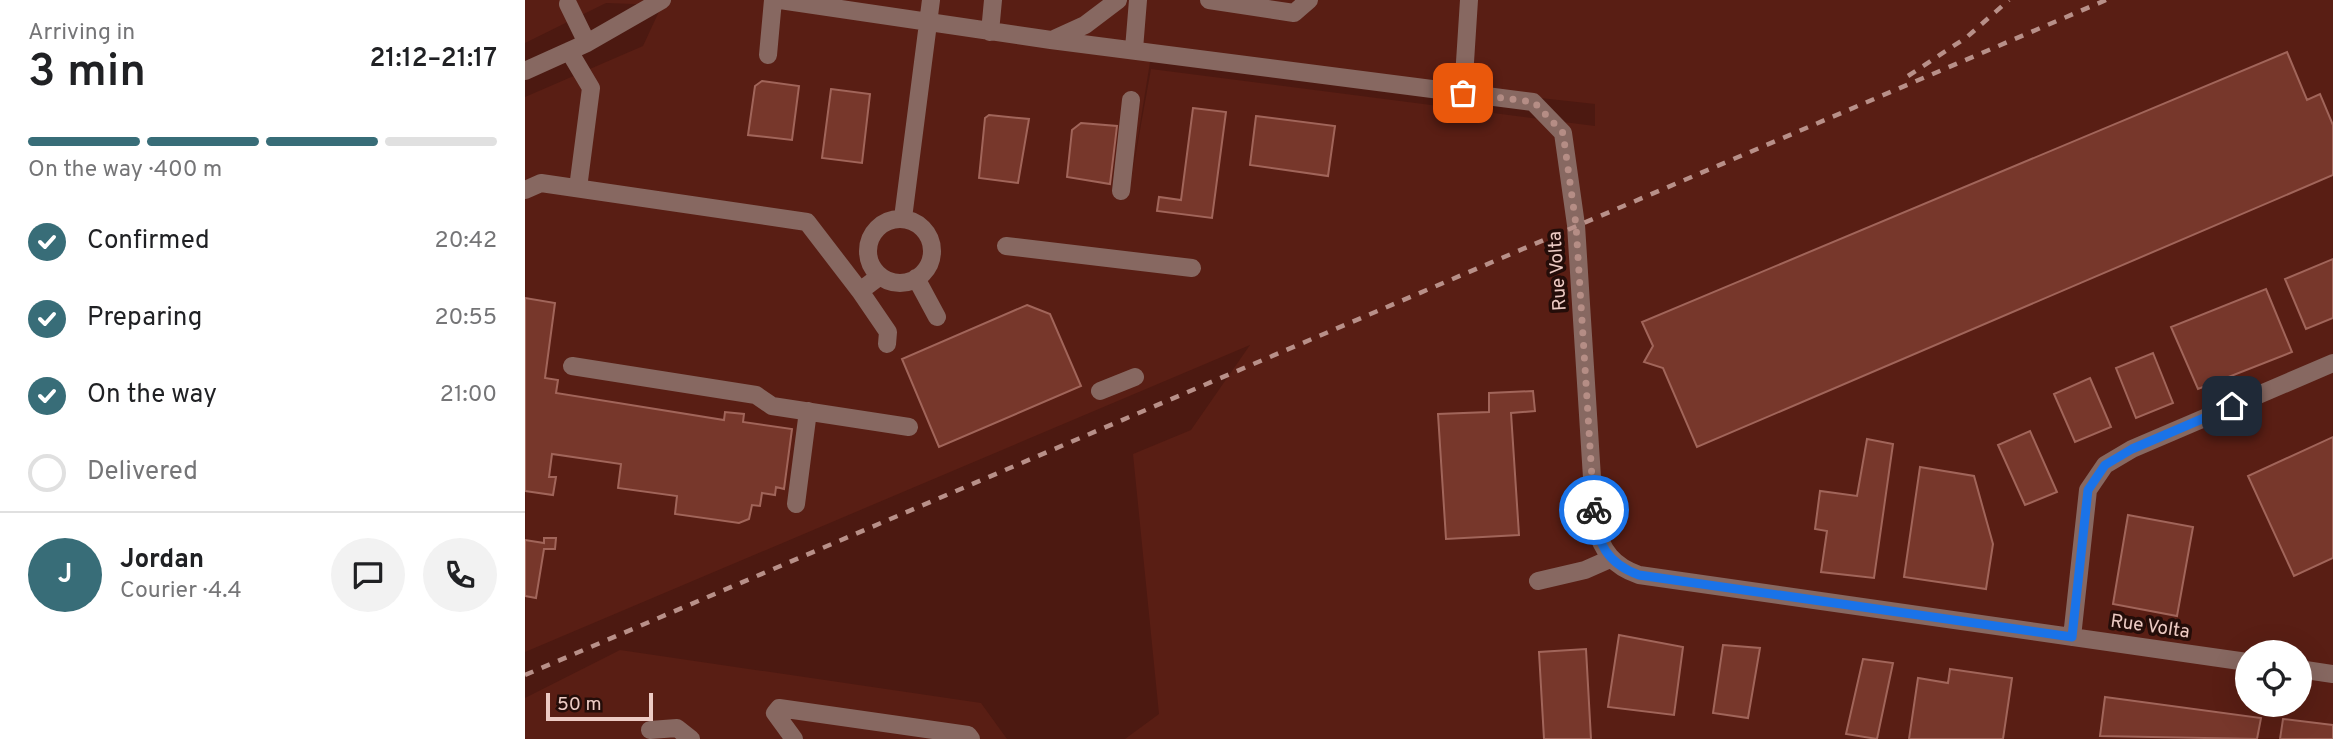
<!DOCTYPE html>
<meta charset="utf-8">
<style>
body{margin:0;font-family:Overpass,sans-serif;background:#f2f2f2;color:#202124;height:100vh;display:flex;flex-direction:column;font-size:26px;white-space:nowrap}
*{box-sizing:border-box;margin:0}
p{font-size:23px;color:#757577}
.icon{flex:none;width:38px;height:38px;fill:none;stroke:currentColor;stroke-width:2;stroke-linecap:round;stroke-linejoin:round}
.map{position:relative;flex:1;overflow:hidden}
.panel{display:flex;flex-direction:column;background:#fff;width:525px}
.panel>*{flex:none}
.controls{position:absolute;left:1710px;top:640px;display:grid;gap:14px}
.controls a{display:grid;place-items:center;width:77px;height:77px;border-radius:50%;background:#fff;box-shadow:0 7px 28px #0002;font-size:35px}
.scale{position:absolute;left:21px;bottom:18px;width:107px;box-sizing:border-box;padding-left:7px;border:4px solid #edcbc4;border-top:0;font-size:19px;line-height:24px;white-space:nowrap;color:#edcbc4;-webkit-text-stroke:5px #240d09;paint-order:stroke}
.pin{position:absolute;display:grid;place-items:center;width:60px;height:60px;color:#fff;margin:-30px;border-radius:14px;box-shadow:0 4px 10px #0006}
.courier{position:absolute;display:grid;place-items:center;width:70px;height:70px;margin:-35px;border:5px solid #1a73e8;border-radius:50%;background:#fff;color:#222;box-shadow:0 2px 9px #0007}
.overview em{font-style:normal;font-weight:600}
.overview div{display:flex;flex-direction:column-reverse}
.overview{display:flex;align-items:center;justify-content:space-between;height:119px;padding:0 28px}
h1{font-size:46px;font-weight:600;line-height:52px}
.bar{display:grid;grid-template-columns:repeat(4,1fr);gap:10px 7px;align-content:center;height:84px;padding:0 28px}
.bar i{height:9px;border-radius:5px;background:#e0e0e0}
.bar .on{background:#386d78}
.bar p{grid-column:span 4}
.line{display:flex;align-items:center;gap:18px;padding:0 28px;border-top:2px solid #e0e0e0}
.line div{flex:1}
.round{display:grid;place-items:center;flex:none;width:74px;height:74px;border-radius:37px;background:#f2f2f2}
ol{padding:0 28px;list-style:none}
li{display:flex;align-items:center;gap:21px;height:77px}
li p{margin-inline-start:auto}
li .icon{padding:7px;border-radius:50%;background:#386d78;color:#fff;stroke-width:4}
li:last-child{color:#757577}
li i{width:38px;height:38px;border:4px solid #e0e0e0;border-radius:50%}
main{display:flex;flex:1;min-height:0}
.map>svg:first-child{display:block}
.built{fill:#591e14;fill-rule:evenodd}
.building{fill:#77372b;stroke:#a1655a;stroke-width:2}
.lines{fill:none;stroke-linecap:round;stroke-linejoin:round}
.minor{stroke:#876861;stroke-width:18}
.rail{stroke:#b89089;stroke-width:4.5;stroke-dasharray:9 9;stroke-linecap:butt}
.done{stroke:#b58d85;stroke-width:7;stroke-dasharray:0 12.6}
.route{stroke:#1a73e8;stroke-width:9}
.labels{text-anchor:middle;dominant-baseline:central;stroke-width:7;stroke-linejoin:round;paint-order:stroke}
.street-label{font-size:19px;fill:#edcbc4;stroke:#240d09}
</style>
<main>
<section class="panel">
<div class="overview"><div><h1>3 min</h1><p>Arriving in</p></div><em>21:12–21:17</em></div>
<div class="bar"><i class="on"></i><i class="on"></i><i class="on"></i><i></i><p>On the way · 400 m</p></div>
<ol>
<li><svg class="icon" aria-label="check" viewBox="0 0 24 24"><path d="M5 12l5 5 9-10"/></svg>Confirmed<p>20:42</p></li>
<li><svg class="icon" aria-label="check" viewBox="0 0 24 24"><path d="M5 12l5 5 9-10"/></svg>Preparing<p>20:55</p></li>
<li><svg class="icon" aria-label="check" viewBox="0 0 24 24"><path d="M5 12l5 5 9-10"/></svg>On the way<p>21:00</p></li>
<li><i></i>Delivered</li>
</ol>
<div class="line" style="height:126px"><b class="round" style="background:#386d78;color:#fff">J</b><div><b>Jordan</b><p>Courier · 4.4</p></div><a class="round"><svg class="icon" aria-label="chat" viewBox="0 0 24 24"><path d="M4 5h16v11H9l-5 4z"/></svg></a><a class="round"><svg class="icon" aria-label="phone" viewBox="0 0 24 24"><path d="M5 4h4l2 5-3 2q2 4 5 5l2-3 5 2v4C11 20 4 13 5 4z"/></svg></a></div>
</section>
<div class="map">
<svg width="1808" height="739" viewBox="0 0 1808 739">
<rect width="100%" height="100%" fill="#4c1911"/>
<path class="built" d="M 0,0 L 1808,0 L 1808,739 L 600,739 L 634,714 L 608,454 L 666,430 L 725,345 L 0,652 L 0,97 L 118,46 L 137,5 L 81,3 L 0,43 ZM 626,56 L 1070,104 L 1070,126 L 626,69 L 606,180 ZM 1722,653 L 1774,653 L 1774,705 L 1722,705 Z
M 95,650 L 456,703 L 482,739 L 0,739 L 0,698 Z"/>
<path class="building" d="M 1762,52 L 1782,100 L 1795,94 L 1808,125 L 1808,175 L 1172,447 L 1138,368 L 1119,362 L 1128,346 L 1117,322 Z
M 237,81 L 274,86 L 267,140 L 223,135 L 230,86 Z
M 306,89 L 345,94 L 337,163 L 297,158 Z
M 668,108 L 701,112 L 687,218 L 632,211 L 634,197 L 656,200 Z
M 464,115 L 504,119 L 493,183 L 454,178 L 460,118 Z
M 731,116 L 810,126 L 803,176 L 725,165 Z
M 556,123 L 592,126 L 585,184 L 542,177 L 547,130 Z
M 1808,259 L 1808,318 L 1781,329 L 1760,279 Z
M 1741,289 L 1767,352 L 1673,389 L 1646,327 Z
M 0,298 L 30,303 L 20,378 L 33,380 L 31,393 L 199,420 L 200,412 L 219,414 L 218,422 L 267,429 L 259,489 L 251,487 L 250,495 L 237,493 L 235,506 L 227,505 L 224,519 L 214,523 L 150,514 L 152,496 L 93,488 L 96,464 L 27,454 L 24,477 L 31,477 L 28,495 L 0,491 Z
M 502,305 L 525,314 L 556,386 L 414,447 L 377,359 Z
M 1628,353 L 1648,403 L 1611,418 L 1591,368 Z
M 1565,378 L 1586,427 L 1550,442 L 1529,394 Z
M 1008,391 L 1010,411 L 986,413 L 994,535 L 921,539 L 913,414 L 964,412 L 964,393 Z
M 1505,431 L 1532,492 L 1500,505 L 1473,445 Z
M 1808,437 L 1808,558 L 1769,576 L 1723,476 Z
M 1342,439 L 1368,444 L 1349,578 L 1296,572 L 1302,531 L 1290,529 L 1295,491 L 1332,496 Z
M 1395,467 L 1449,476 L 1468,544 L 1461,589 L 1379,577 Z
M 1603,515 L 1668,527 L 1652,616 L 1588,604 Z
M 19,538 L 31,538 L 30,549 L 19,549 L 11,598 L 0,596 L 0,540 L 19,543 Z
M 1094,635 L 1158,647 L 1149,715 L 1083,707 Z
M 1198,645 L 1235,648 L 1223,718 L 1188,713 Z
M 1061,649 L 1066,739 L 1019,739 L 1014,652 Z
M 1338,659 L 1368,663 L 1352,739 L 1321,734 Z
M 1425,669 L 1487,678 L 1478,739 L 1384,739 L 1393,678 L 1423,683 Z
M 1580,697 L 1736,718 L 1732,739 L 1575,736 Z
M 1758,719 L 1808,725 L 1808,739 L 1755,739 Z"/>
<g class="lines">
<path class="minor" d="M 255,0 L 526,40 L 1008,102 L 1038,133 L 1051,225 L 1070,525 C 1077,551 1088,566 1114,575 L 1722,662
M 684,0 L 769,13 L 784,0
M 43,4 L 62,43
M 465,32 L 468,0
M 527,40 L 560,25 L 593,0
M 609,49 L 613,0
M 44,51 L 66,88 L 53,188
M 243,55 L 248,0
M 0,71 L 62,43 L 137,0
M 938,93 L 944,0
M 0,190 L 16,183 L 282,222 L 335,291 L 355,276
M 596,191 L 606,100
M 378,218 L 406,0
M343 251a32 32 0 1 1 64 0a32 32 0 1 1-64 0Z
M 481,246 L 667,268
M 391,278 L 412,317
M 335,291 L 363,332 L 362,344
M 47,366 L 231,395 L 247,406 L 384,427
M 575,391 L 610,377
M 271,504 L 283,411
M 1013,581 L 1060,570 L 1085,559
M 1547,637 L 1563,490 L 1580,465 L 1607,449 L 1808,363
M 1774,669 L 1808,674
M 125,730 L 152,728 L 166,739
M 269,739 L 250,713 L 254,708 L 443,735 L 446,739"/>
<path class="rail" d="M 1383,76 L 1442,37 L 1484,0
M 0,675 L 1581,0"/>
</g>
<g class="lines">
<path class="done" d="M 938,93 L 1009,102 L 1038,133 L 1051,225 L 1069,510"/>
<path class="route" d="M 1069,510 C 1071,543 1083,564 1114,575 L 1547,637 L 1563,490 L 1580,465 L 1607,449 L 1707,406"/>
</g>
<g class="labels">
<g class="street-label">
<text transform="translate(1033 271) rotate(-94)">Rue Volta</text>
<text transform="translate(1625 627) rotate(8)">Rue Volta</text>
</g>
</g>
</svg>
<div class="controls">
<a><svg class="icon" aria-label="locate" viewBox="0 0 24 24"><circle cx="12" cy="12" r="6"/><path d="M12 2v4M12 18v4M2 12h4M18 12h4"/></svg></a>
</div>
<div class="scale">50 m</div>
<div class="pin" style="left:938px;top:93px;background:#ea580c"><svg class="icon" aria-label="bag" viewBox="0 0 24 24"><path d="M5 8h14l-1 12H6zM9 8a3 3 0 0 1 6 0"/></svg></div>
<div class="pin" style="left:1707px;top:406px;background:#1f2937"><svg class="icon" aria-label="home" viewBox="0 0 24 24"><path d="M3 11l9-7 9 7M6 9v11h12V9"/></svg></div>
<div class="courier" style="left:1069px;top:510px"><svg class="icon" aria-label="bike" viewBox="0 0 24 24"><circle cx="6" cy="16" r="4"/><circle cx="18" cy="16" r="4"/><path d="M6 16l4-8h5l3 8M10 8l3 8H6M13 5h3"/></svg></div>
</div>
</main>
